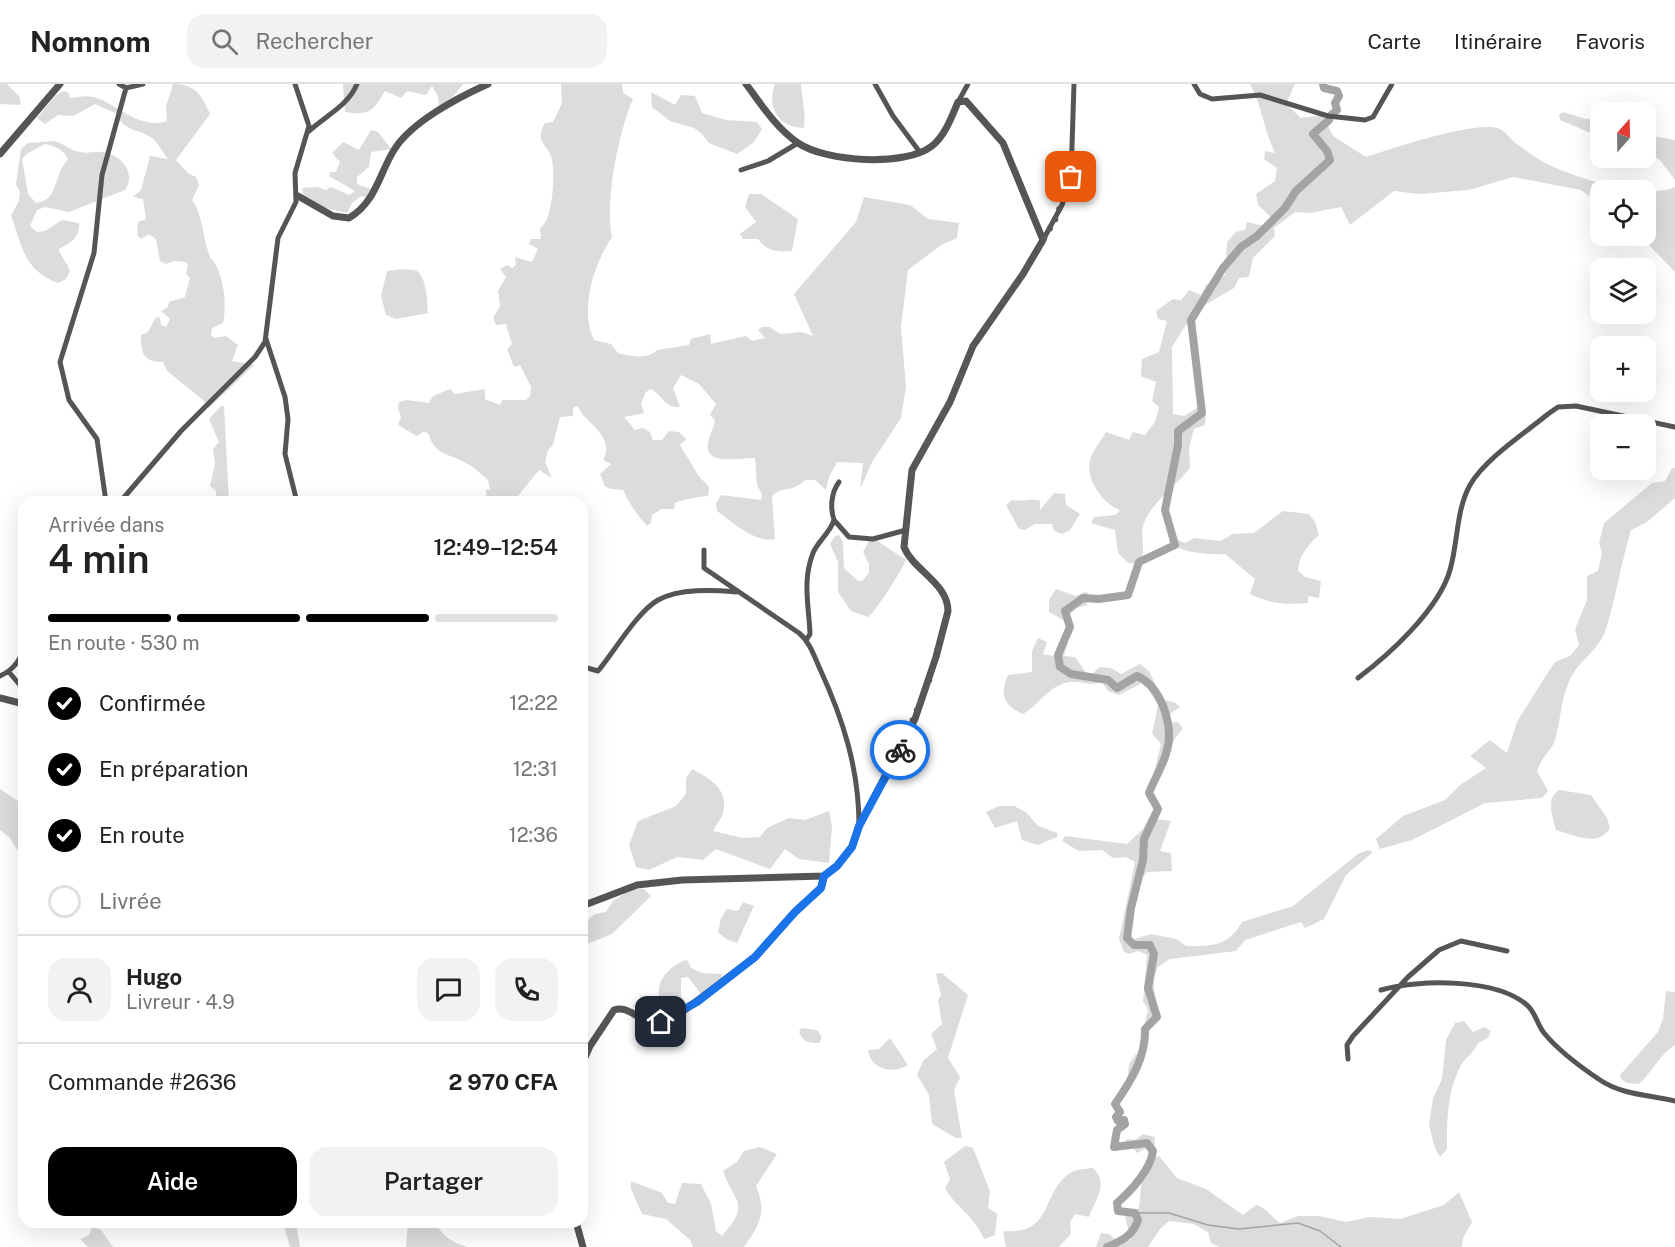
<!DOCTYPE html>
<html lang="fr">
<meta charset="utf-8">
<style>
body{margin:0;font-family:"Public Sans",sans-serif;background:#f2f2f2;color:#222;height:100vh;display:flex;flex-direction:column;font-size:22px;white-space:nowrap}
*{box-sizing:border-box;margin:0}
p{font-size:20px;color:#767676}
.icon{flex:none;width:33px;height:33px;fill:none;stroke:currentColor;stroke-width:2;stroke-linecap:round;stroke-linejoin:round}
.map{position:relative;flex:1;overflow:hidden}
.panel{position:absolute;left:18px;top:412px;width:570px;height:732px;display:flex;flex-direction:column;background:#fff;border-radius:18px;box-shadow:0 6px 24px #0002}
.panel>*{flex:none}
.needle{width:39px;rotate:20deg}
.controls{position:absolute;left:1590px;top:18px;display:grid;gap:12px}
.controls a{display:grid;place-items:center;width:66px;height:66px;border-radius:12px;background:#fff;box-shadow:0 6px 24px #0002;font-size:30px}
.pin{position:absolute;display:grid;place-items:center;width:51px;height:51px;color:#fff;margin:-26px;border-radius:12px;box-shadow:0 3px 9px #0006}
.courier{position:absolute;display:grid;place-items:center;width:60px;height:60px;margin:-30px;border:4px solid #1a73e8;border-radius:50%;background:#fff;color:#222;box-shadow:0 2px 8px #0007}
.overview em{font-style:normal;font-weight:600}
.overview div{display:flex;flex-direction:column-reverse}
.overview{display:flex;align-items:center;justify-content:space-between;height:102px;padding:0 30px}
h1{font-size:39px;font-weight:600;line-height:45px}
.bar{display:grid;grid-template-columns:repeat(4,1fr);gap:9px 6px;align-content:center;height:72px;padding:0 30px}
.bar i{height:8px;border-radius:4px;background:#e0e0e0}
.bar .selected{background:#000}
.bar p{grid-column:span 4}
.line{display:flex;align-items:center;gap:15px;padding:0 30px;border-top:2px solid #e0e0e0}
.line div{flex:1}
.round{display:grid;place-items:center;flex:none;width:63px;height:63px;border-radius:18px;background:#f2f2f2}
ol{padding:0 30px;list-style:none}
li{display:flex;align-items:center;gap:18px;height:66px}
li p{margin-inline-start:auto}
li .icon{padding:6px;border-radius:50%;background:#000;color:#fff;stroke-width:4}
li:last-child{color:#767676}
li i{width:33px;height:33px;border:3px solid #e0e0e0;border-radius:50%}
.cta{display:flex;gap:12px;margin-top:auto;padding:12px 30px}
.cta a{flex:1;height:69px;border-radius:18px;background:#000;color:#fff;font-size:24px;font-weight:600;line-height:69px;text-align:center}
.cta a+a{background:#f2f2f2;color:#222}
header{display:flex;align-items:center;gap:36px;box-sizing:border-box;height:84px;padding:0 30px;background:#fff;border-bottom:2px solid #e0e0e0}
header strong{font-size:28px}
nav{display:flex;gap:33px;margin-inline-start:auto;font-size:21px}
.search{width:420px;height:54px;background:#f2f2f2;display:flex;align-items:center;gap:15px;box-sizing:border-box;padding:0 21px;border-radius:18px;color:#767676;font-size:22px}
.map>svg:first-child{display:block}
.green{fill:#dcdcdc;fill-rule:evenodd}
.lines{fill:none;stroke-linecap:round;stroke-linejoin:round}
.stream{stroke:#a3a3a3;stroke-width:1.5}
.river{stroke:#a3a3a3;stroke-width:8}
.minor{stroke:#555;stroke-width:5}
.tertiary{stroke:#555;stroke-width:7}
.done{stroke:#595959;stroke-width:6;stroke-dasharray:0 10.8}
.route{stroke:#1a73e8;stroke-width:8}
</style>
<header>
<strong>Nomnom</strong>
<div class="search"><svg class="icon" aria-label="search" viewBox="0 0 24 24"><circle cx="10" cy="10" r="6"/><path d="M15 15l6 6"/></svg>Rechercher</div>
<nav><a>Carte</a><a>Itinéraire</a><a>Favoris</a></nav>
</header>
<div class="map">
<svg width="1675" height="1163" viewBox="0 0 1675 1163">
<rect width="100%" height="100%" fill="#fff"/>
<path class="green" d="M 0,0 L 7,0 L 19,12 L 21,21 L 0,20 Z
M 173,0 C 195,0 201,10 210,30 L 176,76 L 189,90 L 196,93 L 199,101 L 192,116 C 202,128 203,154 209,170 C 211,177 210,172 214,178 C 224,193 227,221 223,239 L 212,244 L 211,251 L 214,254 L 226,252 L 238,261 L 232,277 L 254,281 L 209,324 L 202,315 L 167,287 L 163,278 C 142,278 141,268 141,251 L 148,248 L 156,233 L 160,234 L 161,241 L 166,243 L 170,235 L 161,227 L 168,223 L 169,218 L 185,213 L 190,194 L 186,190 L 188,181 L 186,178 L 174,177 L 166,180 L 160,177 L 156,155 L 149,150 L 141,155 L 137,151 L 138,138 L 146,135 L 143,115 L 133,113 L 141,106 L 150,72 L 168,75 C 163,69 159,60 153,55 C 140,44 124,49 117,30 L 95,20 L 73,32 L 58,31 L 45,40 L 37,34 L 55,12 L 64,7 L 69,9 L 70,14 C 78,13 87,11 94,13 C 120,21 138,46 167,37 L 166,23 Z
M 343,0 L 463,0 L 451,15 L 439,23 L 438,12 L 432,2 L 426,11 L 407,7 L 401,14 L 385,7 C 373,27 369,32 345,28 Z
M 561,0 L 622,0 L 623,9 L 633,15 C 618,50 605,116 612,153 C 594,180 579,225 594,256 L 611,260 L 618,269 C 629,272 648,276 657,266 L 689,261 L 691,255 L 710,250 L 711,260 L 746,252 L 752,257 L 765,254 L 758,246 L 762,243 L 770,243 L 780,250 L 802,248 L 813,252 L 794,210 L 856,138 L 864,113 L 910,121 L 928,135 L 959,139 L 957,154 L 941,161 L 908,186 L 901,243 L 906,303 L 901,334 L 872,378 L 860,405 L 863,379 L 837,378 L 829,393 L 826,406 L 815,396 L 805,396 C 792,409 782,402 772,412 L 775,455 C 754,459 734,439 717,427 L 716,420 L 721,411 L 761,416 L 762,410 L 757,401 L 755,374 C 741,373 704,383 708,359 C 709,350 714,345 715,336 L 710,331 L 716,320 L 699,300 L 681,291 L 673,304 L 680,323 C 665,324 663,312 651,305 L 646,308 L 641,319 L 644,329 L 624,333 L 635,346 L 643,344 L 650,348 L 653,356 L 662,356 L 669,347 L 679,348 L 686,355 L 680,361 L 698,391 L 709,403 L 708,412 C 701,412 681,416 675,419 L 674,425 L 661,425 L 652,431 L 651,439 L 647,442 C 635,428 631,422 623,406 L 611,405 L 605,402 L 600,390 L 611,380 L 603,376 C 613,358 597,345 586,334 C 582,331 581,326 577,322 L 573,324 L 573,332 L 560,333 L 553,361 L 548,366 L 545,378 L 552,394 L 539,386 L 513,418 L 487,418 L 486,405 L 490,406 L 488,396 C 481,390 473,382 464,378 C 447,368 436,373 428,349 L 423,348 L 417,352 L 398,341 L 401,333 L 398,324 L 399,318 L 407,316 L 429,319 L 433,312 L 450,305 L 455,310 L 485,305 L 485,315 L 500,321 L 502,316 L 526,316 L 530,312 L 531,303 L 520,281 L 514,283 L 507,265 L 512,260 L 506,240 L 496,241 L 493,234 L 500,222 L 498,207 L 506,193 L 500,185 L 507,181 L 512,184 L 516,181 L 515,173 L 532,178 L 538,165 L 529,160 L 531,155 L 541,155 L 540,144 C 553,137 555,91 552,76 C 549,59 533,60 545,39 L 553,38 L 562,19 Z
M 775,0 L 801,0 C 802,16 806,28 804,44 C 779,44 766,23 775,0 Z
M 1250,0 L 1295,0 L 1286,20 L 1301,34 L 1323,31 L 1333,52 L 1366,73 C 1390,65 1479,35 1500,45 C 1506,48 1511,56 1517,60 C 1526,67 1537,75 1547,80 C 1575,94 1647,116 1675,103 L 1675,188 L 1640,152 L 1646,152 L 1646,106 L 1600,106 L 1600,120 L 1581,106 L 1513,93 L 1469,106 L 1419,110 L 1394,107 L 1350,141 L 1341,123 L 1310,129 L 1295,128 L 1274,144 L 1275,152 L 1253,174 L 1249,193 L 1239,194 L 1234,204 L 1205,221 L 1197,234 L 1185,242 L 1172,263 L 1173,330 L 1184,332 L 1200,322 L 1206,330 L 1205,341 L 1194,345 L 1189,364 L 1190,384 C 1176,402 1152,418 1144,439 C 1139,452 1147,466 1140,480 L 1128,479 L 1118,469 L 1115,446 L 1091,439 L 1094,433 L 1115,431 L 1120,426 C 1102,420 1083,392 1091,373 C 1095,364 1101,356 1106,348 L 1129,356 L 1133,348 L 1145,351 L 1155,338 L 1159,323 L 1152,317 L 1156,298 L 1141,292 L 1142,275 L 1159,268 L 1167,237 L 1158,235 L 1156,227 L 1173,215 L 1181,216 L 1189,206 L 1201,211 L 1206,201 L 1225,191 L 1227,158 L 1236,148 L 1245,146 L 1247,138 L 1264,142 L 1271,133 L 1258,121 L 1256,110 L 1275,97 L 1277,84 L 1264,75 L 1265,67 L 1275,69 C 1264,46 1262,23 1250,0 Z
M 651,8 L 675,21 L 681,11 L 695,12 L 702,29 L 726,36 L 757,38 L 762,45 L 754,58 L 737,70 L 709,59 L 702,50 L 694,44 L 670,37 L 652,23 Z
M 1563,28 L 1586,35 L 1600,34 L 1600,53 L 1560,36 L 1559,31 Z
M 371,46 L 378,48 L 391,65 L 371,68 L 369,83 L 357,93 L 357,100 L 373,106 L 369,115 L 361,112 L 352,119 L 347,129 L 305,119 L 302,104 L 317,103 L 326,106 L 331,103 L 349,111 L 355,107 L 329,92 L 330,88 L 336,88 L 340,78 L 332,69 L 343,58 L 359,66 Z
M 1646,51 L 1675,56 L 1675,96 L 1660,76 L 1646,69 Z
M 54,57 C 64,59 70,67 80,68 C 87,70 96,67 104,68 C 123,72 136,90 125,106 L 69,128 L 45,123 L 37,126 L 30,142 L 37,148 L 45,147 L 62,136 L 79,139 C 80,154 71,158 59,165 C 61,174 67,178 70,187 L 66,195 L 58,199 C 24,187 22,162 11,131 L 19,117 L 20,108 L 16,100 L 21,65 L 28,59 ZM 45,60 C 55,62 63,65 68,75 C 65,80 61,84 60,88 C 54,102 54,117 36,119 L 28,110 L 22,75 L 28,69 Z
M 749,110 L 761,110 L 798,135 L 792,167 C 777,168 768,168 758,155 L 743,155 L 740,150 L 756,138 L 745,123 Z
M 402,185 C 407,186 413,185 417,187 C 427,194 427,219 428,229 L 396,235 L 386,231 L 381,212 L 387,187 Z
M 221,322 L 224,322 L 229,418 L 216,418 L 216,407 L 210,402 L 215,380 L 213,365 L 219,358 L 209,335 Z
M 1672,384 L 1675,384 L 1675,414 L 1647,438 L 1631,446 C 1621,479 1616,513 1606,545 C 1600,565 1580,576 1571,593 C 1561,614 1561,634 1555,656 C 1553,664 1541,674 1537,687 L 1548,707 L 1542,714 L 1485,719 L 1412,756 L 1380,765 L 1376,755 L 1403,732 L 1445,716 L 1460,701 L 1486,684 L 1470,672 L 1490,656 L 1507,669 L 1517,638 L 1545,593 L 1555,578 L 1570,572 L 1579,561 L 1575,545 L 1587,516 L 1587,492 L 1598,487 L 1602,469 L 1599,459 L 1604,439 L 1652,399 L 1665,397 Z
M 1054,409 L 1065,410 L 1066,421 L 1080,430 L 1070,446 L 1062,450 L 1054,447 L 1052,440 L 1035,440 L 1025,446 L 1019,445 L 1006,421 L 1012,416 C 1022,418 1031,414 1040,417 L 1040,426 Z
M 1283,427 L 1309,430 L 1315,438 L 1319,451 C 1308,461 1299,471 1298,487 L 1305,493 L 1321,497 L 1319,514 L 1308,512 L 1308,519 C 1286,521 1270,520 1250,510 L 1255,495 L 1225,470 C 1209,471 1181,469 1169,458 L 1171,453 L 1185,459 L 1194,454 L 1220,457 L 1233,450 L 1254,449 Z
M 839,451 L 843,458 L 844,484 L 858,497 L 862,497 L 869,489 L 869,480 L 863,468 L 869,457 L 876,456 L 906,476 C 903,484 875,529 868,533 L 851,527 L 838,508 L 838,478 L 830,460 L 835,452 Z
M 1056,505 L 1076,512 L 1085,508 L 1088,509 L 1087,521 L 1077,524 L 1063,536 L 1049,528 L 1049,516 Z
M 1038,554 L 1047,558 L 1043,570 L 1054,572 L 1064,554 L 1068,557 L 1064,572 L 1075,573 L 1087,590 L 1091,591 L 1100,583 L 1111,584 L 1121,590 L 1140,580 L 1149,587 L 1163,616 L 1174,618 L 1180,623 L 1167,632 L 1167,639 L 1178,638 L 1183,645 C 1170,657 1168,676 1158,691 L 1154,689 L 1161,660 L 1152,650 L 1158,621 L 1144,598 L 1119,611 L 1108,607 L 1102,598 C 1089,603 1077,595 1065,599 C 1046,605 1039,621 1023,630 C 1004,622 999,610 1008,591 L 1032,588 L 1032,567 Z
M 692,685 C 710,695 729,704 723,730 C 721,735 715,742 713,747 L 743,754 L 760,753 L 767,744 L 789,734 L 805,736 L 829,727 L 832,743 L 829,779 L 799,775 L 785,765 L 770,785 L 716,765 L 703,776 L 677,773 L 649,786 L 636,783 L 629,761 L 638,737 L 676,722 L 686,710 L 686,694 Z
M 0,705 L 24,721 L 24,776 L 9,753 L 0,746 Z
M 1559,706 L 1591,711 L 1607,734 L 1610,744 C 1598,764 1575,751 1556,746 C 1553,733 1545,715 1559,706 Z
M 999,722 L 1014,722 L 1026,728 L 1038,742 L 1058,749 L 1057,753 L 1038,761 L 1022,756 L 1017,737 L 995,744 L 986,728 Z
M 1153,726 L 1159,730 L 1157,735 L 1171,737 L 1160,767 L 1171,769 L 1172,787 L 1147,788 L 1142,794 L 1127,844 L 1131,856 L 1151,850 L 1176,855 L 1186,862 C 1212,862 1228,863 1242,838 L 1293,822 L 1358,770 L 1368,766 L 1373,768 L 1346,791 L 1324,835 L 1305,844 L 1301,838 L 1245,856 L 1236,867 L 1170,875 L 1158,883 C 1145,909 1170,931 1149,946 L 1143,945 L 1148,926 L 1143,917 L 1147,871 L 1138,867 L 1129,870 L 1124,868 L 1119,855 L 1135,778 L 1126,773 L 1113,774 L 1102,766 L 1079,767 L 1062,757 L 1065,752 L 1127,760 L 1143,745 Z
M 632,805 L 644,805 L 651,812 L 612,850 L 582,862 L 582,840 L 595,830 L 606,828 L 613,817 Z
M 743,818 L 754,822 L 737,859 L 726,855 L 718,848 L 721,834 L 727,825 L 738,827 Z
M 687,876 L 691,884 L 702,889 L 722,890 L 723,895 L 701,910 L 688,893 L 681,894 L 681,917 L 668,930 L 661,930 C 661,922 658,913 659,906 C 659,893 675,878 687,876 Z
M 942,889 L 968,911 L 948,974 L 960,993 L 954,1006 L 962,1054 L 956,1054 L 932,1040 L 929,1011 L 917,991 L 923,977 L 937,965 L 931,950 L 942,940 L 938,916 L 941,911 L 936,890 Z
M 1666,907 L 1675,908 L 1675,961 C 1662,968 1652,988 1639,1000 L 1627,999 L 1621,995 L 1620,991 L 1658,948 L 1663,935 Z
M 1464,937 L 1473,948 L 1484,943 L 1491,947 L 1488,954 L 1478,959 C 1474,969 1466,973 1461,981 C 1447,1008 1447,1036 1447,1065 L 1440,1073 L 1435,1064 L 1429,1041 L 1433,1014 L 1442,995 L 1446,956 L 1455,939 Z
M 801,944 L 817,946 L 822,953 L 819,959 C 808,959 803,958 799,948 Z
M 890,954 L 908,981 C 893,991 870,985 868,966 L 879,965 Z
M 1136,970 L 1144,976 L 1137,992 L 1131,995 L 1128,992 L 1129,980 Z
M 1143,1050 L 1155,1053 L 1154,1069 L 1150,1071 L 1146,1064 L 1137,1069 L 1132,1061 L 1124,1060 L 1127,1055 L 1135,1056 Z
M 965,1062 L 973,1064 L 990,1107 L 988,1124 L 997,1130 L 995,1151 L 984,1155 C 973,1130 955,1123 945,1104 L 950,1095 L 944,1078 Z
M 760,1063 L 777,1070 L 756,1102 C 767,1128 760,1140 744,1163 L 693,1163 L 690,1156 L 666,1135 L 642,1130 L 631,1105 L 631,1097 L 662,1109 L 668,1119 L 675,1120 L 682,1099 L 701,1100 L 711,1120 L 716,1147 L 722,1152 C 751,1119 735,1120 723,1087 L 737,1078 L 744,1067 Z
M 1159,1072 L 1177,1094 L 1206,1105 L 1243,1131 L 1256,1121 C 1266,1123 1271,1133 1280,1139 L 1298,1132 L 1319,1132 L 1346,1138 L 1370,1133 L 1400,1135 L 1444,1121 L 1459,1108 L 1472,1138 L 1463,1154 L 1462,1163 L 1219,1163 L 1211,1159 L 1208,1148 L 1194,1140 L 1169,1137 L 1160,1145 L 1148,1163 L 1096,1163 L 1101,1149 L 1110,1150 L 1116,1158 L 1131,1156 L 1125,1133 L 1139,1124 L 1143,1082 Z
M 1093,1084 C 1109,1099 1096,1114 1089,1133 L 1075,1130 L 1070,1138 L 1071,1150 L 1059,1163 L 1006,1163 L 1003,1147 C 1054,1151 1040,1110 1070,1089 C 1075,1085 1086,1085 1093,1084 Z
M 408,1138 L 436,1139 C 441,1152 454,1159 467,1163 L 406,1163 Z
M 283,1139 L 296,1139 L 300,1163 L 290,1163 Z
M 92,1143 L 101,1146 L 113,1163 L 88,1163 L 80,1155 L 89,1151 Z"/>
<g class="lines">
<path class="stream" d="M 1135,1129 L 1169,1129 L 1208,1141 L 1239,1145 L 1298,1139 L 1320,1147 L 1341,1163"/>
<path class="river" d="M 1323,0 L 1324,4 L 1337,7 L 1339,12 L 1335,19 L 1337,26 L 1331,31
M 1107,1163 C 1121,1157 1133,1152 1138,1136 L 1135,1129 L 1118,1127 L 1117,1119 C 1131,1107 1151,1085 1153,1067 L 1147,1059 L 1114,1063 L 1117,1046 L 1125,1040 L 1124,1036 L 1118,1037 L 1116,1033 L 1120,1028 L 1115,1020 C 1131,997 1146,973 1145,945 L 1157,933 L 1148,904 L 1154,870 L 1150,861 L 1134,861 L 1127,854 L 1131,824 L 1143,776 L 1144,755 L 1158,725 L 1149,709 C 1154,696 1162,683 1166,670 C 1175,644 1162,603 1137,592 L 1117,604 L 1108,596 L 1071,590 L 1060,583 L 1058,571 L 1070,543 L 1065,527 L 1083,514 L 1099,515 L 1128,511 L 1139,478 L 1175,461 L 1165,426 L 1178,361 L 1178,347 L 1202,329 L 1191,236 L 1223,184 L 1241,163 L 1257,152 L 1285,124 L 1296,107 L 1330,76 L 1327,67 L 1313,50 L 1329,36"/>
<path class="minor" d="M 875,0 L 893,32 L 919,67
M 1194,0 L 1200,10 L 1212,15 L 1260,11 L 1328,32 L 1365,36 L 1373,33 L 1392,0
M 126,4 L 143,0
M 958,18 L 968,0
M 308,48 C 325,32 348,22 357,0
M 741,86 L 768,77 L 798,59
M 1043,156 L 1062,121 L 1071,93 L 1074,0
M 266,255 L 285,313 L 288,335 L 285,370 L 297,418
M 106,418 L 97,355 L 69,316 L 60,278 L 94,169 L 102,91 L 126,4 L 119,0
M 120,418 L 181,347 L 255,273 L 265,258 L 278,154 L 296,118 L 295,89 L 309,42 L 295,0
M 834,436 C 830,424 831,409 839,398
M 704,466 L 704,484 L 799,549 C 810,558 814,572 820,585 C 843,635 859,685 859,741
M 806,556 L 810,550 C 809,522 802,497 813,469 C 818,457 830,449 834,436 L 849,453 L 873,455 L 906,446
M 584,583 L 598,587 C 614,568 637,528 658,516 C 680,504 713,506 736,508
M 9,588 L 24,606
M 0,592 C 13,586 22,575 24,560
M 1358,594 C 1390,570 1439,525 1450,486 C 1458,459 1456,426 1470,401 C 1485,375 1525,349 1548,330 L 1558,323 L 1576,322 L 1675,343
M 1381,906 C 1418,895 1498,894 1528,922 C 1536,930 1537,940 1544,949 C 1558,966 1582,984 1600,996 C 1622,1011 1650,1011 1675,1017
M 1348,975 L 1347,961 L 1353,952 L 1408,893 L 1439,866 L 1461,857 L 1507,867"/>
<path class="tertiary" d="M 0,70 L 60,0
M 298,112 L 333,132 L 349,134 C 376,118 379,90 394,66 C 411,38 459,13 488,0
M 0,614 L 24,620
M 582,822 L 637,801 L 682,796 L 824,792 L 837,782 L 852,763 L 859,742 L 915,635 L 936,573 L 948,527 C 948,499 913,486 904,463 L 912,386 L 950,318 L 973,262 L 1023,190 L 1043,156 L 1003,59 L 966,17 L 958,18 C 952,32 945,52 932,62 C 905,83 826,78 798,59 C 776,44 761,20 746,0
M 582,980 L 590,962 L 614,926 C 634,919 641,952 682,928 L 755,873 L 795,828 L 821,804 L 824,792
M 576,1138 L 583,1163"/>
</g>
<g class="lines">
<path class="done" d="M 900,666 L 929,597 L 948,527 C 948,499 913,486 904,463 L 912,386 L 950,318 L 973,262 L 1023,190 L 1056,134 L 1071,93"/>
<path class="route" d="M 661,938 L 697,918 L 755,873 L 795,828 L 821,804 L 824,792 L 837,782 L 852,763 L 859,742 L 900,666"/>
</g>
</svg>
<div class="controls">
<a><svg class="needle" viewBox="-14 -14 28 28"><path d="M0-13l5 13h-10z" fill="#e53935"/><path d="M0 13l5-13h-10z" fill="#767676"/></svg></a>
<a><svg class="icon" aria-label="locate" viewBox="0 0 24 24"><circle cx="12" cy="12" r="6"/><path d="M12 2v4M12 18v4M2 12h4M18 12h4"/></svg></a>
<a><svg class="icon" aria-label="layers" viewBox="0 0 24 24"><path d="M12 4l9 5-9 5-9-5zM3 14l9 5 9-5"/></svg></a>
<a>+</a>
<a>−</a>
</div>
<div class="pin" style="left:1071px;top:93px;background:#ea580c"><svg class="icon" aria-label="bag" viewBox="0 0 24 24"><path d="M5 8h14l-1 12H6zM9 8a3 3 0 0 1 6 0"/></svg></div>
<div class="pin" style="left:661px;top:938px;background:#1f2937"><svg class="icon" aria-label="home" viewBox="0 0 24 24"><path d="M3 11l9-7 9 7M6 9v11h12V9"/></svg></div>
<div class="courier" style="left:900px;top:666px"><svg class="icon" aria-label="bike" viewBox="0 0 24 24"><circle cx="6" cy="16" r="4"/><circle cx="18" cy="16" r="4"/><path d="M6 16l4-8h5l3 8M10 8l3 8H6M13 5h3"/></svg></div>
<section class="panel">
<div class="overview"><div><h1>4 min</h1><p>Arrivée dans</p></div><em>12:49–12:54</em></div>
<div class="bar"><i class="selected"></i><i class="selected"></i><i class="selected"></i><i></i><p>En route · 530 m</p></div>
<ol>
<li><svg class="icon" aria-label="check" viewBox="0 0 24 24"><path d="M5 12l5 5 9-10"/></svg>Confirmée<p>12:22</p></li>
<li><svg class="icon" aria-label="check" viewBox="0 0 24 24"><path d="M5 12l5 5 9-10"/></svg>En préparation<p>12:31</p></li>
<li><svg class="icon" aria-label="check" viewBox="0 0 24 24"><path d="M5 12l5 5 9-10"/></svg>En route<p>12:36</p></li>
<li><i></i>Livrée</li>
</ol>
<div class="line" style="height:108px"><a class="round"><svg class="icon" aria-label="person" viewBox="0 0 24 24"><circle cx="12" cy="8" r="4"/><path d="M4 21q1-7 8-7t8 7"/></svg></a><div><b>Hugo</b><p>Livreur · 4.9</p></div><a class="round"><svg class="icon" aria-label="chat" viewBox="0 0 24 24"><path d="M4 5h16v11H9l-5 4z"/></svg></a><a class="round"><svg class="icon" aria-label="phone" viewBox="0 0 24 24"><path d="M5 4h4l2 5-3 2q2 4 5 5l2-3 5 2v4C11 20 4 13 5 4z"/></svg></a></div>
<div class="line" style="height:78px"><div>Commande #2636</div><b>2 970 CFA</b></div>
<div class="cta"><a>Aide</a><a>Partager</a></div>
</section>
</div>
